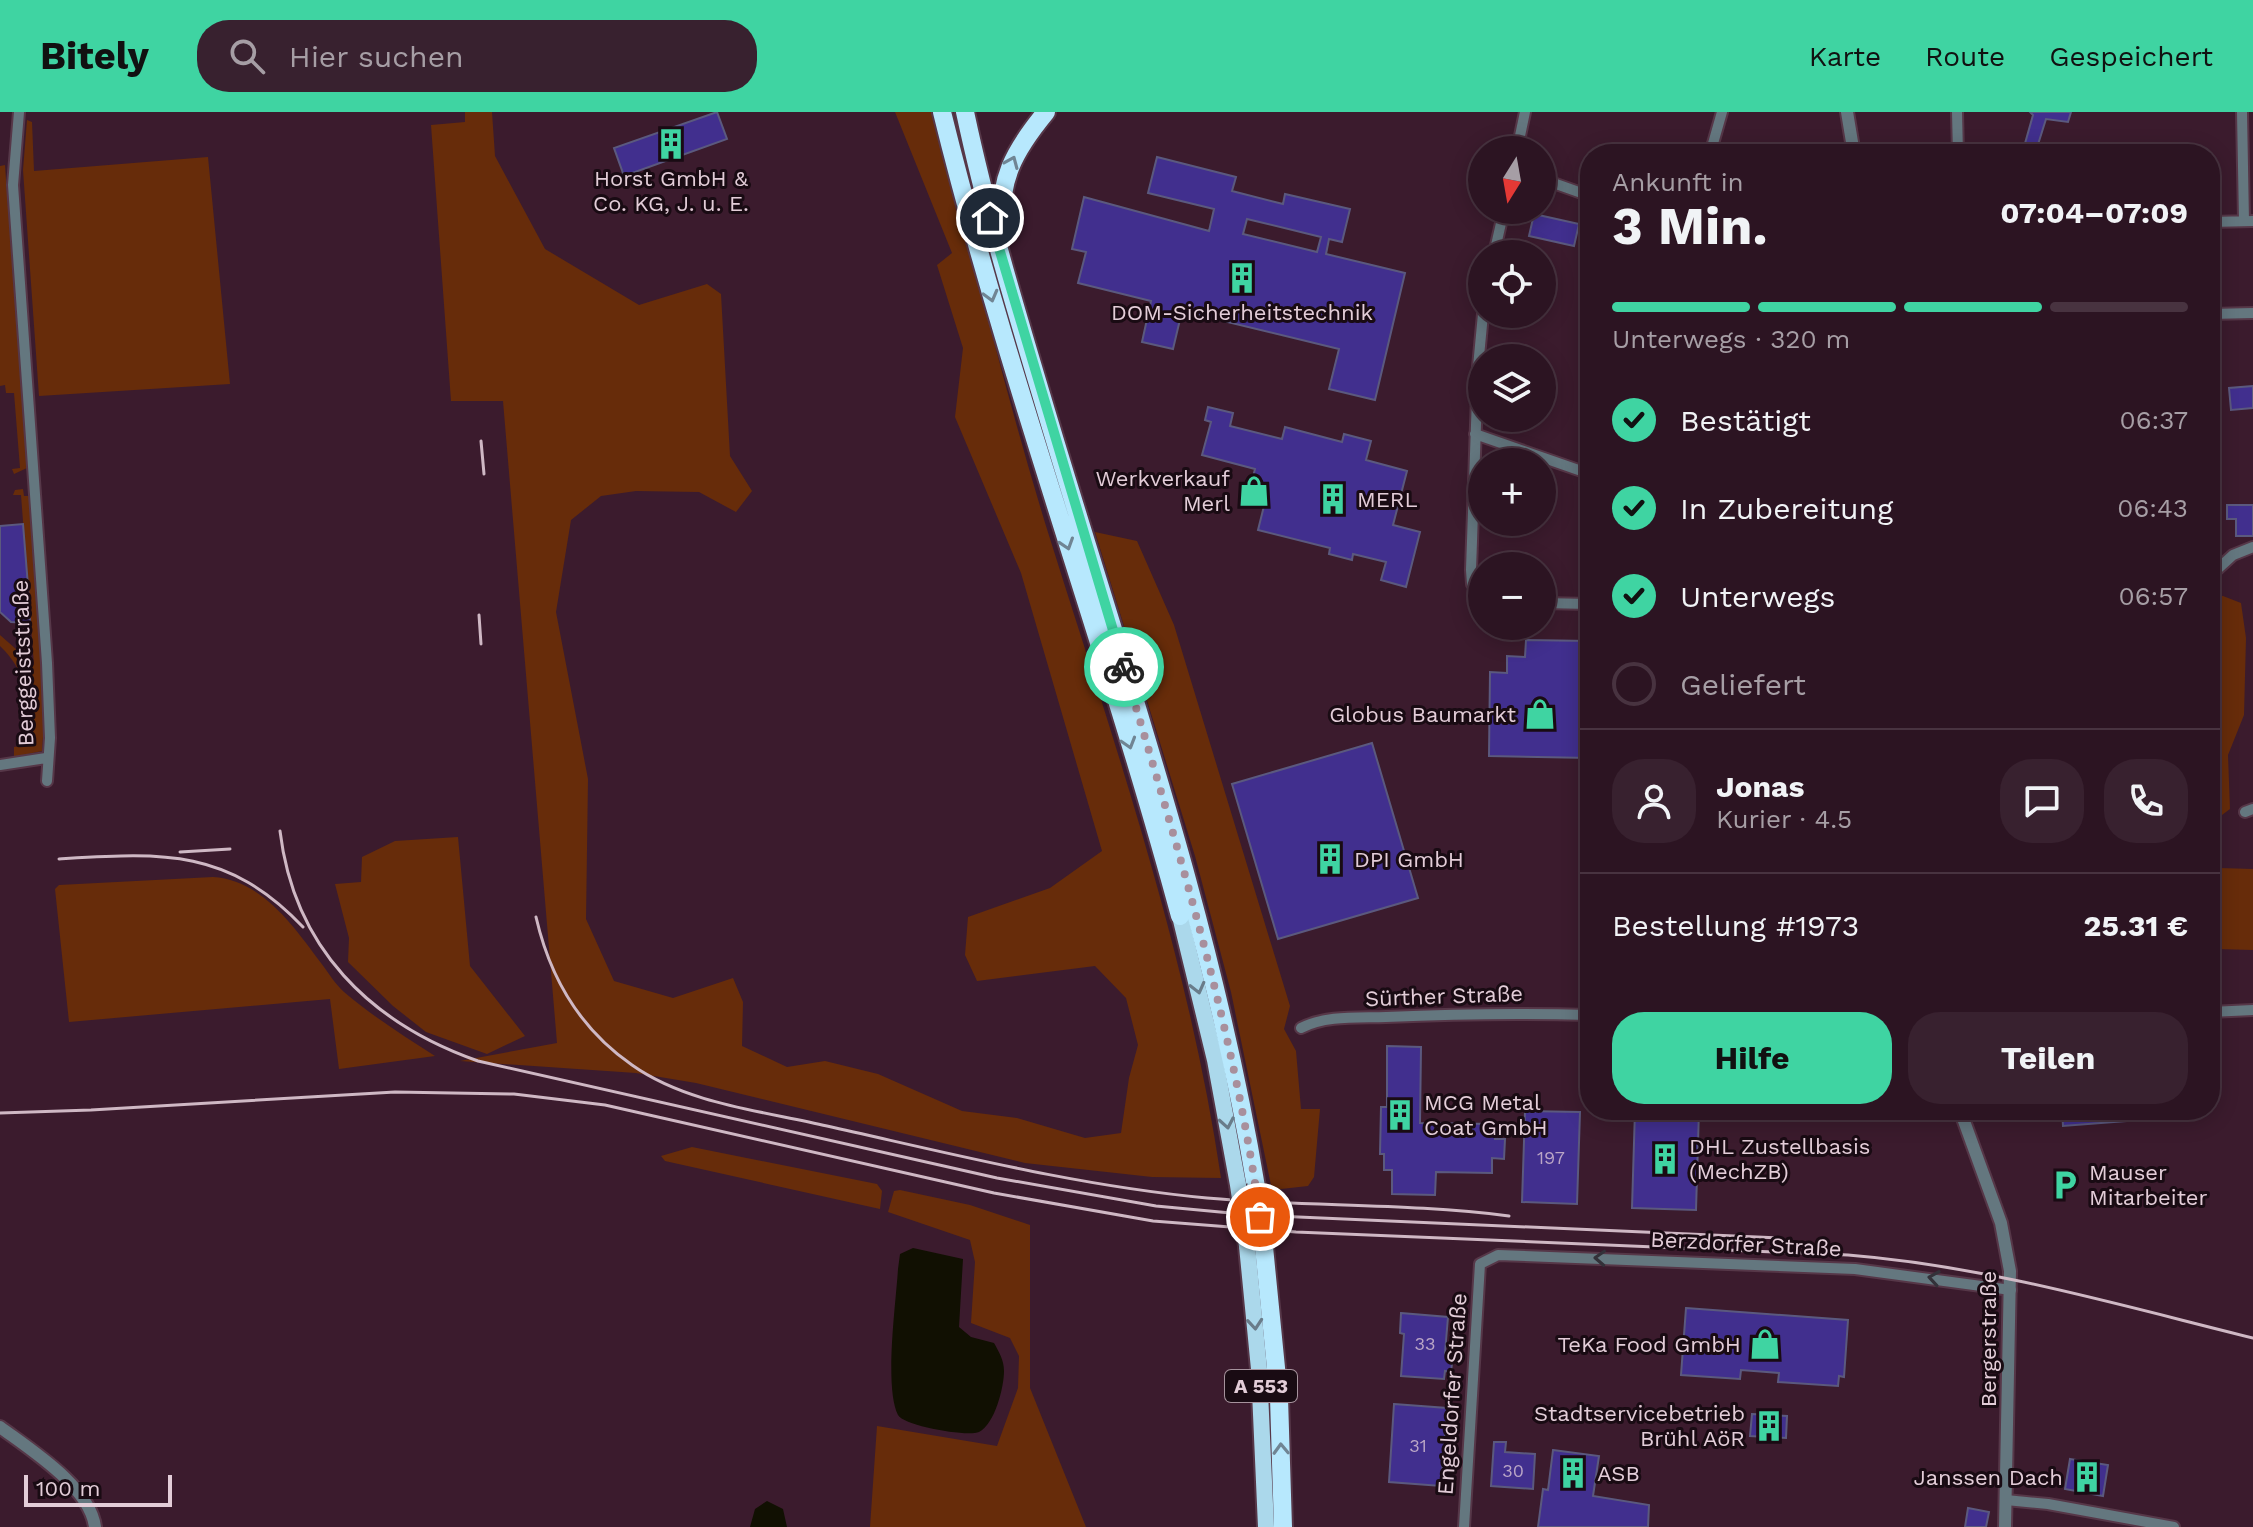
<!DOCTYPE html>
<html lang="de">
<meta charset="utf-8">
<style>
body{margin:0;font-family:"Work Sans",sans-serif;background:#38212f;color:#f1f3f6;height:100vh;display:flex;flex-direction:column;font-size:30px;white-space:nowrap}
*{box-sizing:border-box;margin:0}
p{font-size:26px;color:#a69ea5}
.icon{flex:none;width:44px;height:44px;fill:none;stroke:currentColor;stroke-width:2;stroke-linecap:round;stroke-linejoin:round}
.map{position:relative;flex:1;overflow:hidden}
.drawer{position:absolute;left:1580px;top:32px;width:640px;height:976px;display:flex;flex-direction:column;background:#2c1422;border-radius:32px;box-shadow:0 4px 20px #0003,0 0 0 2px #483340}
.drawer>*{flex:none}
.needle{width:52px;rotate:191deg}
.tools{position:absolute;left:1468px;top:24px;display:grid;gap:16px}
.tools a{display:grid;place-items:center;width:88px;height:88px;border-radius:50%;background:#2c1422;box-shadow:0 4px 20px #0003,0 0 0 2px #483340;font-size:40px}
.scale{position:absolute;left:24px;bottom:20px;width:148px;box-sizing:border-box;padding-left:8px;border:4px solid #e3cdd8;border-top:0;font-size:22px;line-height:28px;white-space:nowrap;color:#e3cdd8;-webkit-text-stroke:6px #190b13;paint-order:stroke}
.pin{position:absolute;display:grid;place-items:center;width:68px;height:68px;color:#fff;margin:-34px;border:4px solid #fff;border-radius:50%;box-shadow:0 2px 8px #0007}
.courier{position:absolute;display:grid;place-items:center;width:80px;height:80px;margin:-40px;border:6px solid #3fd4a2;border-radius:50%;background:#fff;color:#222;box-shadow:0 2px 10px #0007}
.head em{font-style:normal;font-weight:700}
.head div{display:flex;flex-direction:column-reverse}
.head{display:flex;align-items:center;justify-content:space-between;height:136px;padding:0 32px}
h1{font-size:52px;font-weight:700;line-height:60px}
.bar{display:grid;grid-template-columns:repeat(4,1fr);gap:12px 8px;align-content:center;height:96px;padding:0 32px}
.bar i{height:10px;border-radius:6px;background:#483340}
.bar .current{background:#3fd4a2}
.bar p{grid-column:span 4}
.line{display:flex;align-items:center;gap:20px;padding:0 32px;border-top:2px solid #483340}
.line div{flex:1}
.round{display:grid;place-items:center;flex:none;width:84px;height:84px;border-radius:32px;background:#38212f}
ol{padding:0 32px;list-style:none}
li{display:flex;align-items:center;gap:24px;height:88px}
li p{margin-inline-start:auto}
li .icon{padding:8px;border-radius:50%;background:#3fd4a2;color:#111;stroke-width:4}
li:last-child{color:#a69ea5}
li i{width:44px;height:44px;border:4px solid #483340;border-radius:50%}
.cta{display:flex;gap:16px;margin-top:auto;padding:16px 32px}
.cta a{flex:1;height:92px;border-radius:32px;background:#3fd4a2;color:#111;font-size:32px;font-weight:700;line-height:92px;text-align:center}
.cta a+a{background:#38212f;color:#f1f3f6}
header{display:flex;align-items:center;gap:48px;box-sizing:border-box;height:112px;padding:0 40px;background:#3fd4a2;color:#111}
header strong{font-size:38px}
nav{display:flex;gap:44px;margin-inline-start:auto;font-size:28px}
.search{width:560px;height:72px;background:#38212f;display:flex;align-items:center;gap:20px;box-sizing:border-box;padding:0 28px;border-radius:32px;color:#a69ea5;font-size:30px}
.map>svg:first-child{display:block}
.green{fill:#672c0a}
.water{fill:#111002}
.building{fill:#412f8e;stroke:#5b597e;stroke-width:2;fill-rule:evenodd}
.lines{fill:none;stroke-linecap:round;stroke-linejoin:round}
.minor-casing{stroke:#563748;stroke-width:14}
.tertiary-casing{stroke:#563748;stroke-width:16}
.trunk-casing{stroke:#563748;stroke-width:20}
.motorway-casing{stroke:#563748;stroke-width:22}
.minor{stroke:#64777f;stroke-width:10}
.tertiary{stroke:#64777f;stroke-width:12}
.trunk{stroke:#abd8eb;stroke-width:16}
.motorway{stroke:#b7e8fd;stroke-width:18}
.rail{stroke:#cfb8c4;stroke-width:3}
.trunk-bridge-casing{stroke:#563748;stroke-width:20;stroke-linecap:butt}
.motorway-bridge-casing{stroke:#563748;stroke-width:22;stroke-linecap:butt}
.trunk-bridge{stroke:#abd8eb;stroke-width:16}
.motorway-bridge{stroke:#b7e8fd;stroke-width:18}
.oneway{stroke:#708594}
.oneway2{stroke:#697c8a}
.oneway3{stroke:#333139}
.done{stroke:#a88f9c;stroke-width:8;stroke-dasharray:0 14.4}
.route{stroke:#3fd4a2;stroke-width:10}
.labels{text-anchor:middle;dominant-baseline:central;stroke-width:6;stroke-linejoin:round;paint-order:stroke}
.number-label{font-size:18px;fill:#baa6c6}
.shield{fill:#190b13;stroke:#a6939d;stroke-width:2}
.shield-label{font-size:20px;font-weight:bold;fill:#e3cdd8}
.poi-label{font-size:22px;fill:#e3cdd8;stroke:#190b13;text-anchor:start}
.street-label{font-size:22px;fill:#e3cdd8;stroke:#190b13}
</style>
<header>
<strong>Bitely</strong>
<div class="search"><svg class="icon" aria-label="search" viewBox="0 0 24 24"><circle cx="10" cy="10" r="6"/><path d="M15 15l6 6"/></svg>Hier suchen</div>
<nav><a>Karte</a><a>Route</a><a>Gespeichert</a></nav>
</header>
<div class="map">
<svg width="2253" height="1415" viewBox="0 0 2253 1415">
<rect width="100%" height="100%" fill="#3b1b2d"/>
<path class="green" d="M 465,0 L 492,0 L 495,44 L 545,137 L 639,193 L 707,172 L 721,182 L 730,344 L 752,379 L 736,400 L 699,380 L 636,379 L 601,384 L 571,408 L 556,500 L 588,667 L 586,807 L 614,869 L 673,886 L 733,866 L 743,890 L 742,934 L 787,955 L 825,949 L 878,962 L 962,999 L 1017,1006 L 1085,1026 L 1121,1021 L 1129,966 L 1138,933 L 1126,886 L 1095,854 L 977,869 L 965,843 L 968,805 L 1050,776 L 1102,739 L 1021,461 L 955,305 L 963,236 L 937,153 L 952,141 L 895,0 L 934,0 C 971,138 1004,277 1046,414 C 1113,628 1188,842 1221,1066 L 1152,1065 L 1025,1051 L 696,971 L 636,961 L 460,949 L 557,931 L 503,289 L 451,289 L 431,13 L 465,10 Z
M 27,8 L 32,10 L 34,59 L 208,45 L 230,272 L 39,284 L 23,58 Z
M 5,53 L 27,356 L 14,362 L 12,357 L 20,356 L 14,281 L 6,281 L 5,273 L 0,274 L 0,54 Z
M 23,377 L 24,384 L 29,384 L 45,597 L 42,639 L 14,645 L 14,635 L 34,631 C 31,595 28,560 0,534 L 0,523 L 34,553 L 21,383 L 13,383 L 15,378 Z
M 1095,420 L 1137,429 L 1174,513 L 1290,894 L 1284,917 L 1296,939 L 1301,997 L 1320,997 L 1314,1065 L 1308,1074 L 1272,1078 L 1231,880 L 1195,744 Z
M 2223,484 L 2241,491 L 2246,526 L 2244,603 L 2228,643 L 2230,697 L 2210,712 L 2210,485 Z
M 458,725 L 470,854 L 525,924 L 487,942 L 426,920 L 393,894 L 348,850 L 349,826 L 335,772 L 361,770 L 362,745 L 395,729 Z
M 2219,756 L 2253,757 L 2253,838 L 2216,837 Z
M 213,765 C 262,768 294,815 321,851 C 328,860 335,872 344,880 C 372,904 404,924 435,944 L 339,957 L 330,887 L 69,910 L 55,777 L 59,773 Z
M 692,1035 L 877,1072 L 882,1079 L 880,1097 L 665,1049 L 661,1044 Z
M 900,1078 L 970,1093 L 1030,1113 L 1030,1276 L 1086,1415 L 870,1415 L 877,1314 L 997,1334 L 1018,1276 L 1019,1244 L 1010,1226 L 971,1211 L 975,1150 L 970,1128 L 888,1100 L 894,1079 Z"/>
<path class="water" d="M 913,1136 L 963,1147 L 959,1215 L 971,1225 L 994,1231 C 999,1240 1004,1248 1004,1259 C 1004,1275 995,1312 979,1320 C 967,1325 904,1314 898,1303 C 884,1275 896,1191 898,1157 L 900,1142 Z
M 767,1389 L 783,1397 L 787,1415 L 750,1415 L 755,1397 Z"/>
<path class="building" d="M 717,0 L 727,27 L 624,64 L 614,36 Z
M 2030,0 L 2071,0 L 2068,10 L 2046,7 L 2035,42 L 2022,42 L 2033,3 Z
M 1157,45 L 1236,65 L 1232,79 L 1283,92 L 1285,82 L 1350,97 L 1342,130 L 1329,127 L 1326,142 L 1405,161 L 1375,288 L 1329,277 L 1339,237 L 1182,199 L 1173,237 L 1142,230 L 1151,189 L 1078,171 L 1086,140 L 1072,137 L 1084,85 L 1209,119 L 1214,97 L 1148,81 ZM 1247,107 L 1321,125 L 1317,140 L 1243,122 Z
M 1534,102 L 1579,112 L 1574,134 L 1529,124 Z
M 2253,274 L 2253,296 L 2231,298 L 2229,276 Z
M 1208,295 L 1233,301 L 1230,314 L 1282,327 L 1285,315 L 1342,330 L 1344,322 L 1371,329 L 1366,348 L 1407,359 L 1393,413 L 1420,420 L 1406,475 L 1381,468 L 1386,450 L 1353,442 L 1352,448 L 1329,442 L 1330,436 L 1258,418 L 1265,390 L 1248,385 L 1255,357 L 1202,343 L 1211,310 L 1205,308 Z
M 2227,393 L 2253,393 L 2253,424 L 2236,424 L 2236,407 L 2227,407 Z
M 23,412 L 28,474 L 30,511 L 11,510 L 0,500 L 0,414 Z
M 1526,528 L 1590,529 L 1590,646 L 1489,644 L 1490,560 L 1507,561 L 1507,544 L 1525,545 Z
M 1372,631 L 1418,786 L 1278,827 L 1232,672 Z
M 1387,934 L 1421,935 L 1420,1011 L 1495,1012 L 1495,1027 L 1505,1027 L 1504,1047 L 1492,1046 L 1492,1061 L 1436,1060 L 1435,1083 L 1392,1082 L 1392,1058 L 1384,1058 L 1384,1042 L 1380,1042 L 1381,995 L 1387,995 Z
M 1635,998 L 1699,998 L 1696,1098 L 1632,1096 Z
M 2062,998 L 2138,998 L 2139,1008 L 2063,1014 Z
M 1525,999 L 1580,1000 L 1577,1092 L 1522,1090 Z
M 1686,1196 L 1848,1208 L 1844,1265 L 1839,1264 L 1838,1274 L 1778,1270 L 1779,1261 L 1741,1258 L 1740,1267 L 1681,1263 Z
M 1401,1201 L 1448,1205 L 1445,1241 L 1453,1242 L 1451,1260 L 1445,1259 L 1444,1267 L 1401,1264 L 1404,1222 L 1400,1221 Z
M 1394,1292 L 1447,1296 L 1441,1374 L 1389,1370 Z
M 1752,1302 L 1787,1304 L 1786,1326 L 1750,1324 Z
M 1494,1330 L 1506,1330 L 1505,1340 L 1535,1342 L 1533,1377 L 1491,1374 Z
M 1553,1338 L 1599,1344 L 1593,1384 L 1649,1393 L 1648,1415 L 1538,1415 L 1543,1377 L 1548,1378 Z
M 2070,1347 L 2108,1353 L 2103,1384 L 2065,1377 Z
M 1968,1396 L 1989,1400 L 1986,1415 L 1965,1415 Z"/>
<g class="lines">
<defs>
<path id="minor" d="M 19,0 L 13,73 L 47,551 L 50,626 L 47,669
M 1957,0 L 1958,42
M 2242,0 L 2244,109
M 1517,38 L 1525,0
M 1710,42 L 1722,0
M 1542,67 L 1590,84
M 2210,110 L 2253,109
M 1494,142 L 1504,98
M 2210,202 L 2253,201
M 1475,322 L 1590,362
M 2210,464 L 2233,443 L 2253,435
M 1482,484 L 1472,472 L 1471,458 L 1478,255 L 1483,202
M 1542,491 L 1590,492
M 0,653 L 46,646
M 2245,700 L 2253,697
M 2210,900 L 2253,898
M 1301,916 C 1326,903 1359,906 1386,905 C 1454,902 1522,901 1590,903
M 2006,1388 L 2048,1392 L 2174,1415
M 1464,1415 L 1480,1152 L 1498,1143 L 1855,1157 L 2011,1178"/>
<path id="tertiary" d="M 1847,0 L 1854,42
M 1960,998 L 2001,1111 L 2010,1159 L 2005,1415
M 0,1315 C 31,1338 90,1375 95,1415"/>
<path id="trunk" d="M 1180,804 L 1215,948 L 1238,1073
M 1247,1134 L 1259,1257 L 1266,1415"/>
<path id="motorway" d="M 942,0 C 1009,272 1107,534 1180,804
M 965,0 C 986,99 1015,195 1044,292 C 1121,551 1212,808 1256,1075
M 1001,120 C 999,67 1013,40 1046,0
M 1264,1135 L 1279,1286 L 1283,1415"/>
</defs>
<use href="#minor" class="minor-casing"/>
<use href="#tertiary" class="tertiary-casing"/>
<use href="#trunk" class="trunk-casing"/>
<use href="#motorway" class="motorway-casing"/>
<use href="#minor" class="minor"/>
<use href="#tertiary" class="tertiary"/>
<use href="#trunk" class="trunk"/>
<use href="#motorway" class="motorway"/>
<path class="rail" d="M 481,329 L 484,362
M 479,503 L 481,532
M 280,719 C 294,836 370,911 478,949 L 997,1066 L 1156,1094 L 1252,1103 L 1780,1126
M 180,740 L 230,737
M 59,747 C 160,741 227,735 303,815
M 536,805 C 550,866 580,917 632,953 C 687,992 763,999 827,1014 C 953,1042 1078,1074 1207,1086 C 1307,1095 1409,1091 1509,1104
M 0,1001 L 91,998 L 395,980 L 514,982 L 605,993 L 994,1081 L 1153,1109 L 1296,1120 L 1848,1143 C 1986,1154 2119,1193 2253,1226"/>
<defs>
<path id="trunk-bridge" d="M 1238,1073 L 1247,1134"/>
<path id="motorway-bridge" d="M 1256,1075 L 1264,1135"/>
</defs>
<use href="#trunk-bridge" class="trunk-bridge-casing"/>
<use href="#motorway-bridge" class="motorway-bridge-casing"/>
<use href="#trunk-bridge" class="trunk-bridge"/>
<use href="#motorway-bridge" class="motorway-bridge"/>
</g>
<defs><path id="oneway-chevron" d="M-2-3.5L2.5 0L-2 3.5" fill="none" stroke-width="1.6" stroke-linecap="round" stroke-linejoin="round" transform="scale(2)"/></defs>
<g class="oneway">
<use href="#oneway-chevron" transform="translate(1012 50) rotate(-67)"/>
<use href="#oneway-chevron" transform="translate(991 184) rotate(75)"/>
<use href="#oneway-chevron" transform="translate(1067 432) rotate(72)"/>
<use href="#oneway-chevron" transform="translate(1129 631) rotate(73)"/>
<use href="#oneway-chevron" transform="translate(1281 1337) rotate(-92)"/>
</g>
<g class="oneway2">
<use href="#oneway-chevron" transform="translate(1198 876) rotate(76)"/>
<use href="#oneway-chevron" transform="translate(1227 1011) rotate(80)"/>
<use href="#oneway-chevron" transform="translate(1255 1212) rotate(85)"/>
</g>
<g class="oneway3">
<use href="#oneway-chevron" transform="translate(1600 1146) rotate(-177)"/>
<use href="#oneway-chevron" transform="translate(1934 1166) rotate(-171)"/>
</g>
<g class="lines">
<path class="done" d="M 1124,555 C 1178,737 1234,917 1260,1105"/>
<path class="route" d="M 990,106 L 1124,555"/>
</g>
<defs>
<symbol id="building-bare" viewBox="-9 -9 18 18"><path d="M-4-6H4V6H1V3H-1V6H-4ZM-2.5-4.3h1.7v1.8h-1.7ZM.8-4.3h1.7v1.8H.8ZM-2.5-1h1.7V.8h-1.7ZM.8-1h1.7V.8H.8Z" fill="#3fd4a2" stroke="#190b13" stroke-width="2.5" paint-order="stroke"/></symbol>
<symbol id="shop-bare" viewBox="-9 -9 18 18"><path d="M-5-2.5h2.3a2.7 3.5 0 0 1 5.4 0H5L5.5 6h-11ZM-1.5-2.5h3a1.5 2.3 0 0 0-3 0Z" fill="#3fd4a2" stroke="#190b13" stroke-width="2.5" paint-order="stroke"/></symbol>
<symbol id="parking-bare" viewBox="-9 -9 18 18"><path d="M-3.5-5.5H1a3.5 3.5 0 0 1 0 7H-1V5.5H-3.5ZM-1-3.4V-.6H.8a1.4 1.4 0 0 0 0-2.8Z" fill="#3fd4a2" stroke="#190b13" stroke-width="2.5" paint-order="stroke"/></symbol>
</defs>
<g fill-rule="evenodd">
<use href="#building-bare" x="649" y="10" width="44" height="44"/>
<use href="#building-bare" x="1220" y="144" width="44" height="44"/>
<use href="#shop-bare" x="1232" y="357" width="44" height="44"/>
<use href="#building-bare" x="1311" y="365" width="44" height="44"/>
<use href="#shop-bare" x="1518" y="580" width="44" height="44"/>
<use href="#building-bare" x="1308" y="725" width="44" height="44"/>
<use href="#building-bare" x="1378" y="981" width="44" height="44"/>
<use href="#building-bare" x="1643" y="1025" width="44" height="44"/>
<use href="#parking-bare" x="2043" y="1051" width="44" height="44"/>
<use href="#shop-bare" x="1743" y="1210" width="44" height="44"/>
<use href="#building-bare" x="1747" y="1292" width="44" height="44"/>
<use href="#building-bare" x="1551" y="1339" width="44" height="44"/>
<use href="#building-bare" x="2065" y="1343" width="44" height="44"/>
</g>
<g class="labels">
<g class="number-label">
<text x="1551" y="1045">197</text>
<text x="1425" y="1231">33</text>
<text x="1418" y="1333">31</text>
<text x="1513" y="1358">30</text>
</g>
<rect class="shield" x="1225" y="1258" width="72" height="32" rx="6"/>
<g class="shield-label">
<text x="1261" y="1274">A 553</text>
</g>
<g class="poi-label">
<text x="671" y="66" text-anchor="middle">Horst GmbH &amp;<tspan x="671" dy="25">Co. KG, J. u. E.</tspan></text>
<text x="1242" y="200" text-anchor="middle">DOM-Sicherheitstechnik</text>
<text x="1230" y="366" text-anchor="end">Werkverkauf<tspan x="1230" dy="25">Merl</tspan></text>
<text x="1357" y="387">MERL</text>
<text x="1516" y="602" text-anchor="end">Globus Baumarkt</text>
<text x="1354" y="747">DPI GmbH</text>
<text x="1424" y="990">MCG Metal<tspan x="1424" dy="25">Coat GmbH</tspan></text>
<text x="1689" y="1034">DHL Zustellbasis<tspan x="1689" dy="25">(MechZB)</tspan></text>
<text x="2089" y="1060">Mauser<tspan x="2089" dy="25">Mitarbeiter</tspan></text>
<text x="1741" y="1232" text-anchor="end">TeKa Food GmbH</text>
<text x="1745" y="1301" text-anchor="end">Stadtservicebetrieb<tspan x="1745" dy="25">Brühl AöR</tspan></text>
<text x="1597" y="1361">ASB</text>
<text x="2063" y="1365" text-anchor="end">Janssen Dach</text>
</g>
<g class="street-label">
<text transform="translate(23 551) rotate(-92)">Berggeiststraße</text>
<text transform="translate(1444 884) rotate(-2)">Sürther Straße</text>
<text transform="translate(1746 1132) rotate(3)">Berzdorfer Straße</text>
<text transform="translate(1988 1227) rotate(-90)">Bergerstraße</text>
<text transform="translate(1452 1282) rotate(-86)">Engeldorfer Straße</text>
</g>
</g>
</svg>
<div class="tools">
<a><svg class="needle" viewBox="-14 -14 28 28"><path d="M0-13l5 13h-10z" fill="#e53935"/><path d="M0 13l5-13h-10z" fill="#a69ea5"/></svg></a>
<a><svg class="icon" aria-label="locate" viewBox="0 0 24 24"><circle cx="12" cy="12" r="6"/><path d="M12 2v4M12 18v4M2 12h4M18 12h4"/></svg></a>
<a><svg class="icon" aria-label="layers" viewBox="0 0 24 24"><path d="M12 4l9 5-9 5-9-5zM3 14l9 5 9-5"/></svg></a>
<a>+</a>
<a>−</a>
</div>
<div class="scale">100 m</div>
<div class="pin" style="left:1260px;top:1105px;background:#ea580c"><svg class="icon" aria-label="bag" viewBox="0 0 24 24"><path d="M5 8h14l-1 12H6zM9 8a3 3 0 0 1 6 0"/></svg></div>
<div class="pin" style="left:990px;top:106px;background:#1f2937"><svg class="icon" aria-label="home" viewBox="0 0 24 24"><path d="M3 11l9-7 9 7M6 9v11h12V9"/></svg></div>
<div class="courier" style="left:1124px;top:555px"><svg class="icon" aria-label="bike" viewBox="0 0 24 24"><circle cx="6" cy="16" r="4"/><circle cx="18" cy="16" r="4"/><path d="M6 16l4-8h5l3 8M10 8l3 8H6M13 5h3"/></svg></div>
<section class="drawer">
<div class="head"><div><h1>3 Min.</h1><p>Ankunft in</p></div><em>07:04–07:09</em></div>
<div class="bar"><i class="current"></i><i class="current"></i><i class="current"></i><i></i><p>Unterwegs · 320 m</p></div>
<ol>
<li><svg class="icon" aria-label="check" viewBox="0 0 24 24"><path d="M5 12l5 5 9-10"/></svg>Bestätigt<p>06:37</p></li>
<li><svg class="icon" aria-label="check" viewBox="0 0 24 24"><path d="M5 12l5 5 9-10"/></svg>In Zubereitung<p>06:43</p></li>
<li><svg class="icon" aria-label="check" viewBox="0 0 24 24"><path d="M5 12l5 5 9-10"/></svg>Unterwegs<p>06:57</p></li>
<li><i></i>Geliefert</li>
</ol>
<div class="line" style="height:144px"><a class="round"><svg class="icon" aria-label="person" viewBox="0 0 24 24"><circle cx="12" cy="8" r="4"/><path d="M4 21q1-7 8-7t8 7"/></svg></a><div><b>Jonas</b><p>Kurier · 4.5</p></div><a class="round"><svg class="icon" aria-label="chat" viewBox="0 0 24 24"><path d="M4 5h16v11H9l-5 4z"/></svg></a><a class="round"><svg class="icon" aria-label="phone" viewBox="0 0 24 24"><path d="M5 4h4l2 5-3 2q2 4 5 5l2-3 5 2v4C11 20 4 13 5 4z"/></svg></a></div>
<div class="line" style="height:104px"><div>Bestellung #1973</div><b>25.31 €</b></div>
<div class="cta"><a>Hilfe</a><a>Teilen</a></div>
</section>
</div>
